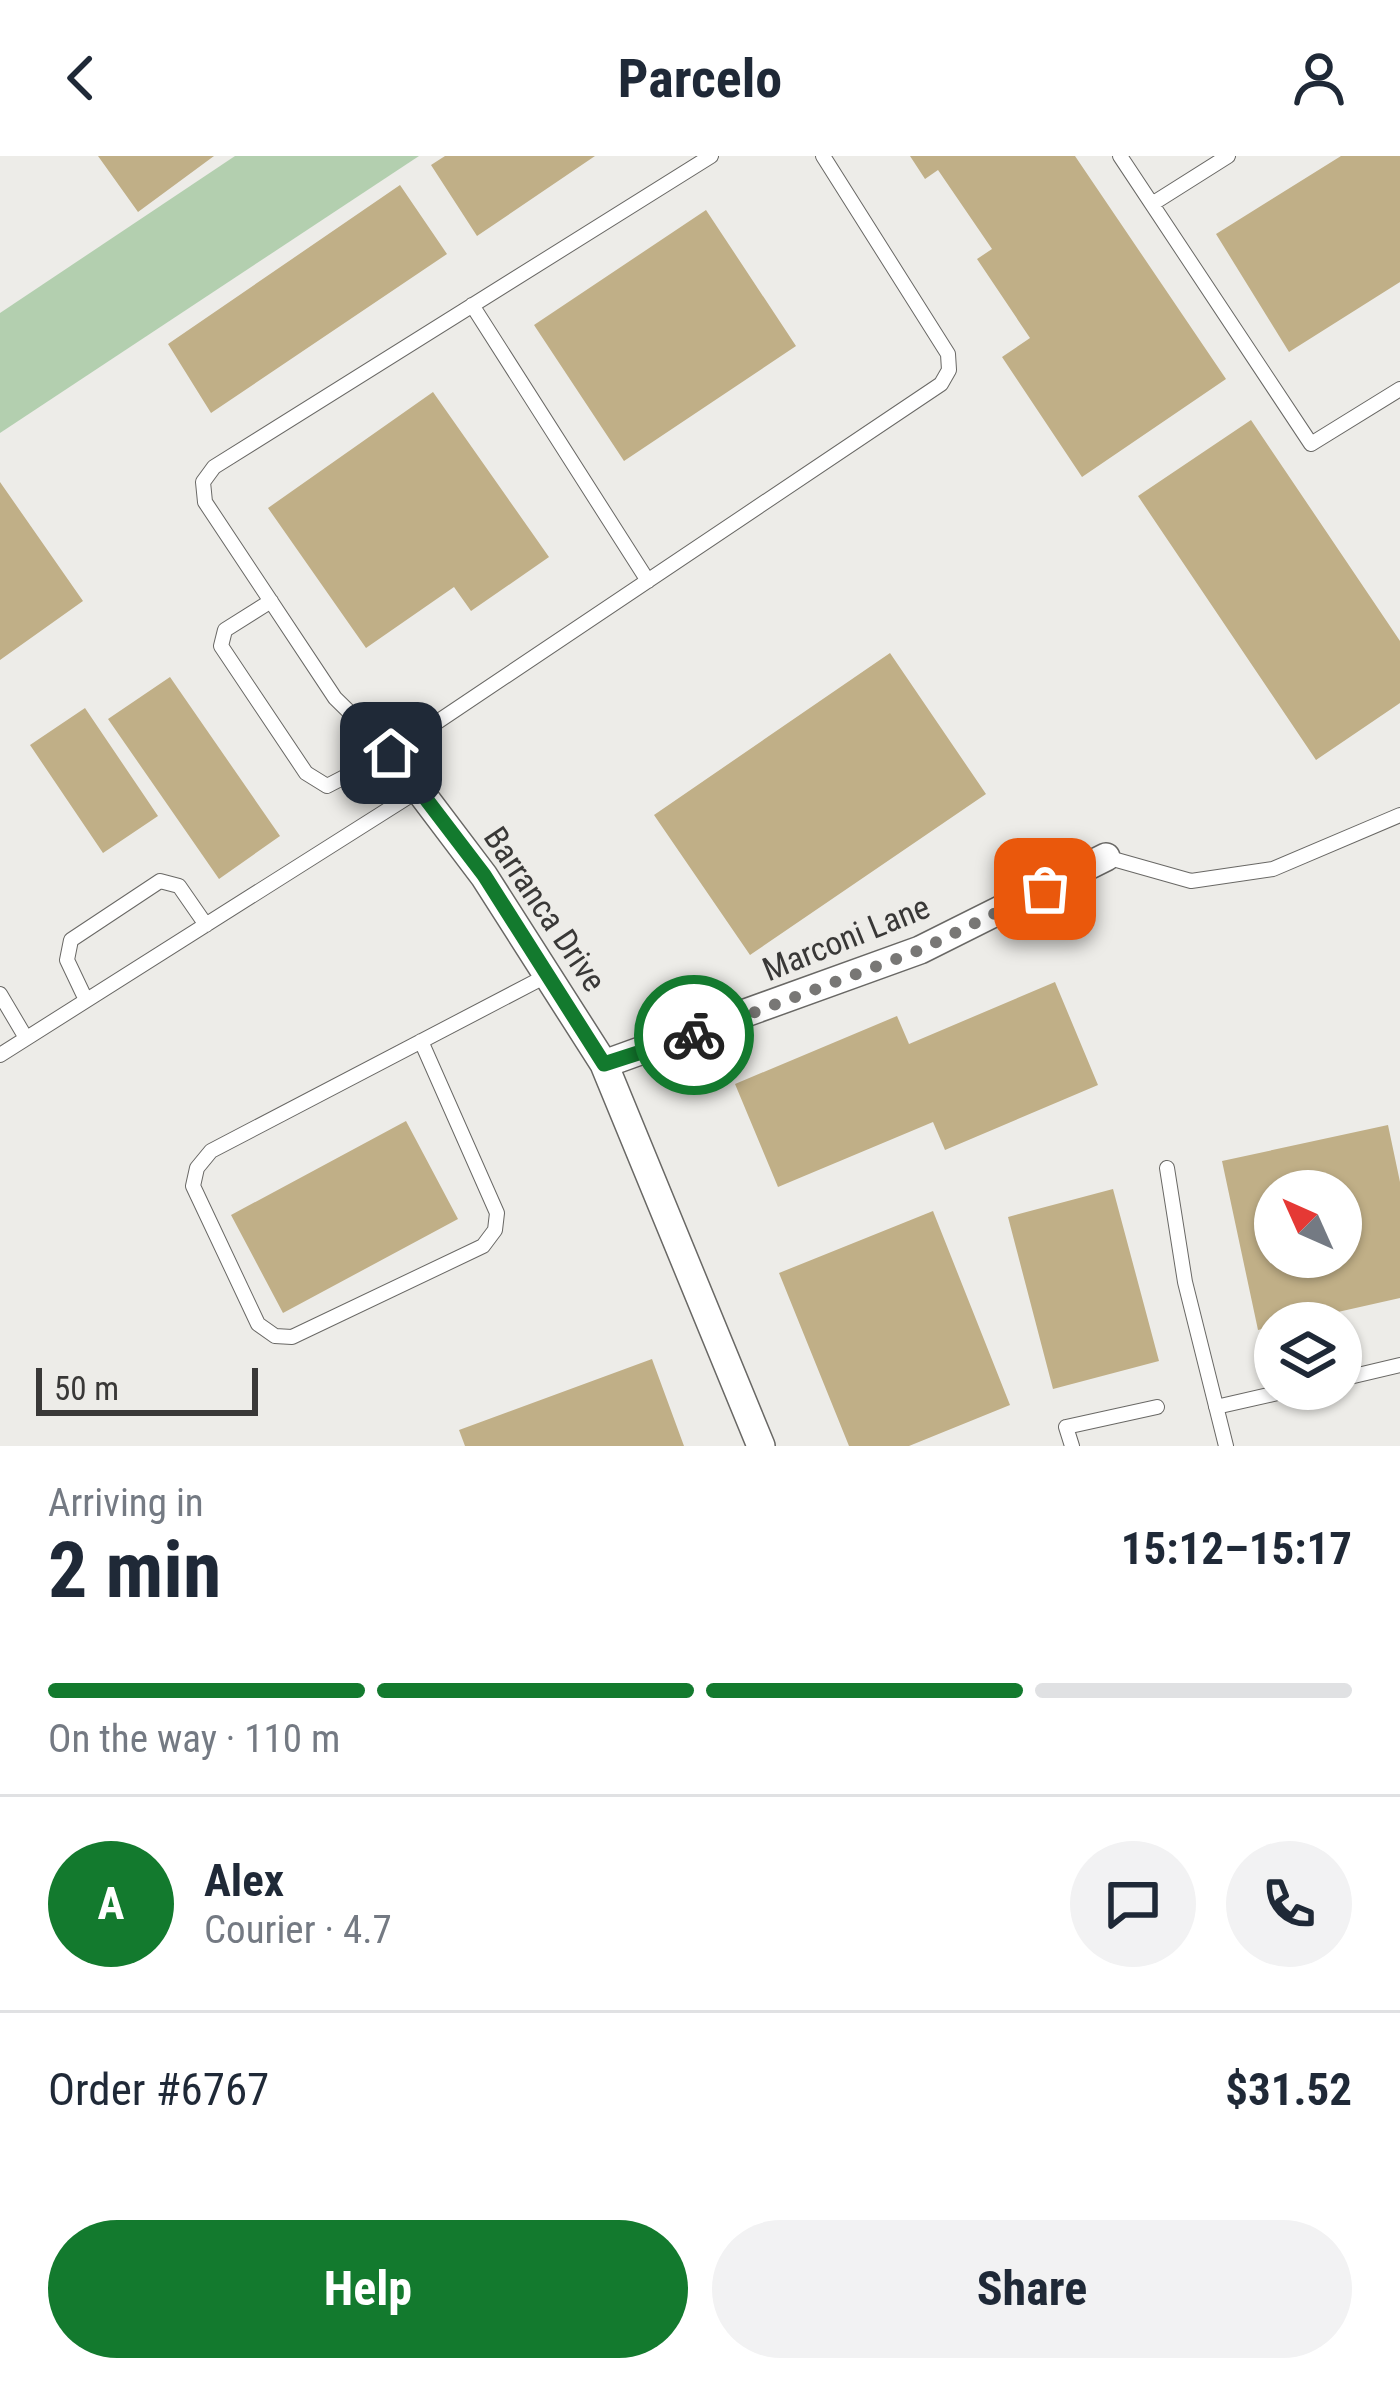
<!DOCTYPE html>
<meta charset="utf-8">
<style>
body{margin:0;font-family:"Roboto Condensed",sans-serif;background:#f2f2f3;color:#1f2937;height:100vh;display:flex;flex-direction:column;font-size:45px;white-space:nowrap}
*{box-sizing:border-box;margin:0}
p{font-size:39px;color:#747a83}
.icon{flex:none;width:66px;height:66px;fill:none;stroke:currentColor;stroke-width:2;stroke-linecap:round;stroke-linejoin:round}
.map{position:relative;height:1290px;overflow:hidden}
.side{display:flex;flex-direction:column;background:#fff;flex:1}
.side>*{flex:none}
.needle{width:78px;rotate:315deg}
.tools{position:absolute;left:1254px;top:1014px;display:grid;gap:24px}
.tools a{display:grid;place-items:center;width:108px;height:108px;border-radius:50%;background:#fff;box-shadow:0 3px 9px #0004;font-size:60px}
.scale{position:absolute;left:36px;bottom:30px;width:222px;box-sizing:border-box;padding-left:12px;border:6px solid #393837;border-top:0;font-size:33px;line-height:42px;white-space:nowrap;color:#393837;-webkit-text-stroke:9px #edece8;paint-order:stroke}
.pin{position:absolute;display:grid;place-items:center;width:102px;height:102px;color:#fff;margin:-51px;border-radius:24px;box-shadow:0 6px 18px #0006}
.courier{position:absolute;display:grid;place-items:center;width:120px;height:120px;margin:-60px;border:9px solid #137a2e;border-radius:50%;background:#fff;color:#222;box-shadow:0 3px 15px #0007}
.headline em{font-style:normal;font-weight:700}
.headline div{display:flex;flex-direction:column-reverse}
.headline{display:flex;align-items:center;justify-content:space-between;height:204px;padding:0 48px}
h1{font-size:78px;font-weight:700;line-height:90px}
.bar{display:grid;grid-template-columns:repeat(4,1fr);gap:18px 12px;align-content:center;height:144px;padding:0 48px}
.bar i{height:15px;border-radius:9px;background:#e0e1e3}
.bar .selected{background:#137a2e}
.bar p{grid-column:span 4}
.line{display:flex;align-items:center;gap:30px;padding:0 48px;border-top:3px solid #e0e1e3}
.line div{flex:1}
.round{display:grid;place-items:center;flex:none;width:126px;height:126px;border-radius:63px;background:#f2f2f3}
.primary-button{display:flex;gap:24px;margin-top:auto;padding:24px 48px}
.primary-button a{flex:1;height:138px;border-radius:72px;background:#137a2e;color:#fff;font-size:48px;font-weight:700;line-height:138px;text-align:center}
.primary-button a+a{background:#f2f2f3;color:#1f2937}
header{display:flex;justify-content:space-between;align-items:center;height:156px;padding:0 48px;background:#fff;font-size:54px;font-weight:700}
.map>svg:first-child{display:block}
.green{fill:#b3cfaf}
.building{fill:#c0af87;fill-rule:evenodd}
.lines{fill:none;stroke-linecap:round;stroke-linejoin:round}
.lane-casing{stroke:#696865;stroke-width:16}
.street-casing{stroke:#696865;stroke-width:30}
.lane{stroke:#fff;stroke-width:14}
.street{stroke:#fff;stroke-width:27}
.done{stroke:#787775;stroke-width:12;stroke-dasharray:0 21.6}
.route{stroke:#137a2e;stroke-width:15}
.labels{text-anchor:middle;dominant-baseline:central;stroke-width:9;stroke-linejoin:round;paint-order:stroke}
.street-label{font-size:33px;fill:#393837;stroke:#edece8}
</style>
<header><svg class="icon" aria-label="back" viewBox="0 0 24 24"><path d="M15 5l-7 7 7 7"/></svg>Parcelo<svg class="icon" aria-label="person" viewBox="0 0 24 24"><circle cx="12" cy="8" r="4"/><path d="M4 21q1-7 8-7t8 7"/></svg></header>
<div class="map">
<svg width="1400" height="1290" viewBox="0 0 1400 1290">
<rect width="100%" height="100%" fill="#edece8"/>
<path class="green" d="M 235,0 L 419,0 L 0,277 L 0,157 Z"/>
<path class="building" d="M 98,0 L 214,0 L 138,56 Z
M 445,0 L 595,0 L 477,80 L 431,9 Z
M 910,0 L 1075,0 L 1226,223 L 1082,321 L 1002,201 L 1030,182 L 977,103 L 992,93 L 938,14 L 925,23 Z
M 1341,0 L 1400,0 L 1400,126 L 1289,196 L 1216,78 Z
M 400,29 L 447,98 L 211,257 L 168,188 Z
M 706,54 L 796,190 L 624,305 L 534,169 Z
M 433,236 L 549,401 L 471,455 L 454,431 L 366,492 L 268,352 Z
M 1251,264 L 1400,485 L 1400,547 L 1316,604 L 1138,340 Z
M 0,326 L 83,445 L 0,504 Z
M 890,497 L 986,638 L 750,799 L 654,659 Z
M 170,521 L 280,680 L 219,723 L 108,563 Z
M 85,552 L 158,660 L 103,697 L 30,589 Z
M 1055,826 L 1098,929 L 945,994 L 933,966 L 778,1031 L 735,928 L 897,860 L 909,888 Z
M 406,965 L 458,1063 L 283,1157 L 231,1059 Z
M 1388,969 L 1400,1026 L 1400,1142 L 1258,1174 L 1222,1005 ZM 1275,1035 L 1341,1035 L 1341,1101 L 1275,1101 Z
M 1113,1033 L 1159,1205 L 1053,1233 L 1008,1061 Z
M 933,1055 L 1010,1249 L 909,1290 L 849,1290 L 779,1117 Z
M 652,1203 L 684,1290 L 465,1290 L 459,1274 Z"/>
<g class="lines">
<defs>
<path id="lane" d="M 1120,0 L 1311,288 L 1400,233
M 1152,48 L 1228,0
M 472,149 L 648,425
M 271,445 L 225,474 L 221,490 L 306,617 L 327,630 L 391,597 L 941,228 L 949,214 L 948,198 L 823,0
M 391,597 L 335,542 L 205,346 L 203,326 L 214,311 L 711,0
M 1106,701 L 1191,725 L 1273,713 L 1400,659
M 0,838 L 26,882
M 86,844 L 67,804 L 71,784 L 160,725 L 179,730 L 206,769
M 421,885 L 497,1057 L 495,1074 L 483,1090 L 292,1181 L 275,1180 L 258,1168 L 193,1030 L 197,1012 L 211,995 L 548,819
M 0,899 L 419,634
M 1167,1012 L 1185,1126 L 1226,1290
M 1341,1223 L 1400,1209
M 1216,1251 L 1295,1233
M 1072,1290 L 1066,1271 L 1157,1251"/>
<path id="street" d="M 391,597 L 484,720 L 604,908 L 761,1290
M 604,908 L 920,794 L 1106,701"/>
</defs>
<use href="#lane" class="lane-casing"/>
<use href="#street" class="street-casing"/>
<use href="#lane" class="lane"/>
<use href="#street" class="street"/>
</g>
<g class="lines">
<path class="done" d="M 694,879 L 920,794 L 1045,733"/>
<path class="route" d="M 391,597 L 484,719 L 604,908 L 694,879"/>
</g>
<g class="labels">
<g class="street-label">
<text transform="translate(545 753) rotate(56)">Barranca Drive</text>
<text transform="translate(846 782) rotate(-22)">Marconi Lane</text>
</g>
</g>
</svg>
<div class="tools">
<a><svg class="needle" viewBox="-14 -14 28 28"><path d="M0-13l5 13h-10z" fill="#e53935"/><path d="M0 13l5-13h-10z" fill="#747a83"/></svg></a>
<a><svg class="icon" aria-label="layers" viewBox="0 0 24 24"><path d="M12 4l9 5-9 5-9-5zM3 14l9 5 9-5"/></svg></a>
</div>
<div class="scale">50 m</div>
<div class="pin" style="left:1045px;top:733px;background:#ea580c"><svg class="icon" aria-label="bag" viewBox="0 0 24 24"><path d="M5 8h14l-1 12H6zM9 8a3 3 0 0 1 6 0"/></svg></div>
<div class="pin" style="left:391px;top:597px;background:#1f2937"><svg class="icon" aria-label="home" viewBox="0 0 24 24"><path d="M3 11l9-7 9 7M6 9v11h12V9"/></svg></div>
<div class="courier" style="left:694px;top:879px"><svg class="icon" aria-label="bike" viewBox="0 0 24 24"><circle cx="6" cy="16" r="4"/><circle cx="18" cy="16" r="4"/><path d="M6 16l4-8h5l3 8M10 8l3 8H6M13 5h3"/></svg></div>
</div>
<section class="side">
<div class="headline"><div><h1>2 min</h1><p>Arriving in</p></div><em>15:12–15:17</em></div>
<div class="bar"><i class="selected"></i><i class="selected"></i><i class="selected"></i><i></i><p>On the way · 110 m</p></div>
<div class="line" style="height:216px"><b class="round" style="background:#137a2e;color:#fff">A</b><div><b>Alex</b><p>Courier · 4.7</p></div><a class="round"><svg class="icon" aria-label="chat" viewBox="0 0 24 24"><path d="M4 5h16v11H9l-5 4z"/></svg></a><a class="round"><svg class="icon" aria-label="phone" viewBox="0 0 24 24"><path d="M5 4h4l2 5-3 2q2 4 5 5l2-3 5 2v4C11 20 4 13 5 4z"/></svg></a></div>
<div class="line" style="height:156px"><div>Order #6767</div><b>$31.52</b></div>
<div class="primary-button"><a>Help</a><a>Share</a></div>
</section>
